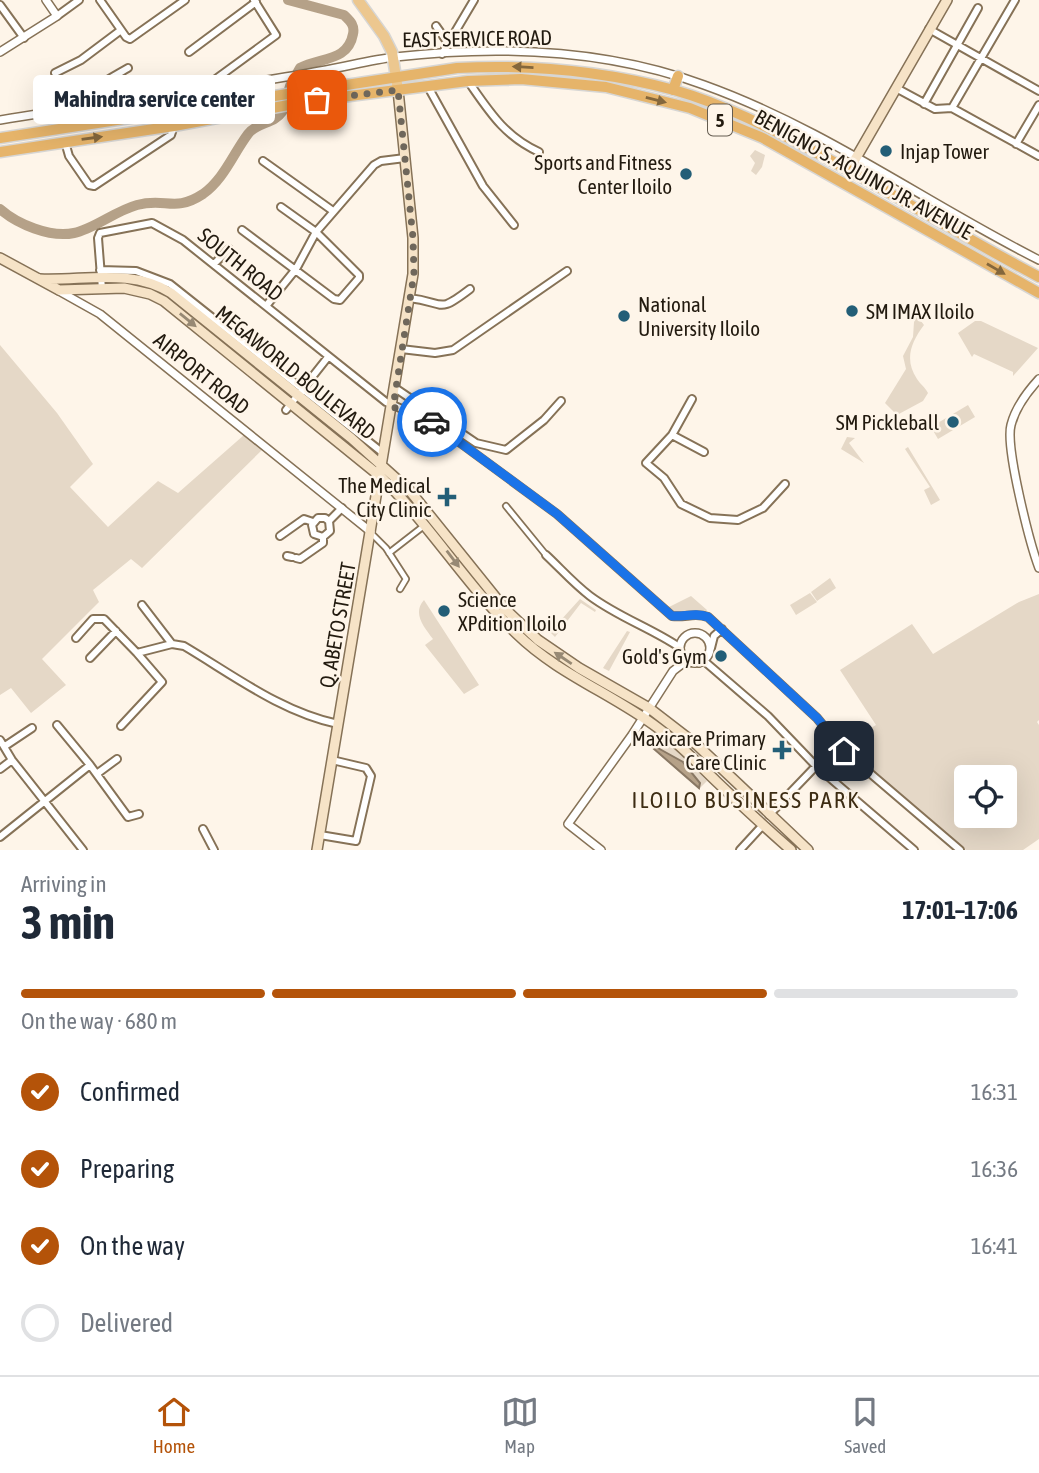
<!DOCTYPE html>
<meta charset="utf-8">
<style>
body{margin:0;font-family:"Asap Condensed",sans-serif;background:#f2f2f3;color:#1f2937;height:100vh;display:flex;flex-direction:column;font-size:26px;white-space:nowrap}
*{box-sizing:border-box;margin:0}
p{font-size:23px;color:#747a83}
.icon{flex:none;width:38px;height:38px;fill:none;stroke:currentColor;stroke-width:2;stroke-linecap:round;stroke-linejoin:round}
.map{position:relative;height:850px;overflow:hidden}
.drawer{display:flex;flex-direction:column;background:#fff;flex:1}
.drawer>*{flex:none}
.tools{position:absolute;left:954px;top:765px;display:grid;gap:14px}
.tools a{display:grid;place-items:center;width:63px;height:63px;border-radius:7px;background:#fff;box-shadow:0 7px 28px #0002;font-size:35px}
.pin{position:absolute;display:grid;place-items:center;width:60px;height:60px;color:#fff;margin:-30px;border-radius:14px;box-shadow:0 4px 10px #0006}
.courier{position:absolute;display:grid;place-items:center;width:70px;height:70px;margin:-35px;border:5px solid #1a73e8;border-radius:50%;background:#fff;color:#222;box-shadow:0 2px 9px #0007}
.bubble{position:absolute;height:49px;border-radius:7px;background:#fff;box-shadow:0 7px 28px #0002;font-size:23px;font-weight:700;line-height:49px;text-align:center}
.overview em{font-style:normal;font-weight:700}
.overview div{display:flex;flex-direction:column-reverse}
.overview{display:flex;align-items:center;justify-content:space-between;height:119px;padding:0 21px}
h1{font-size:46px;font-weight:700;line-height:52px}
.bar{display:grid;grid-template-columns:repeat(4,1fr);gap:10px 7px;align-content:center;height:84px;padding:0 21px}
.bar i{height:9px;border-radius:5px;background:#e0e1e3}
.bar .active{background:#b45309}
.bar p{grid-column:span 4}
ol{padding:0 21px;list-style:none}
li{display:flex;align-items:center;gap:21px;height:77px}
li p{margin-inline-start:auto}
li .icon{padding:7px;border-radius:50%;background:#b45309;color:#fff;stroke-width:4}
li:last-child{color:#747a83}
li i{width:38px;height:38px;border:4px solid #e0e1e3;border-radius:50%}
.dock{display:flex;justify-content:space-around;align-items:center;height:98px;border-top:2px solid #e0e1e3;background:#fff;font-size:19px;color:#747a83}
.dock a{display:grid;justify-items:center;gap:4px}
.dock .active{color:#b45309}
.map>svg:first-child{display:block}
.green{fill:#e5d8c7;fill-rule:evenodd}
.water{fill:#b5a188;stroke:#897864;stroke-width:2}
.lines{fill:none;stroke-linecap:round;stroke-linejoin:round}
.river{stroke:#b5a188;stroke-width:10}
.pedestrian-casing{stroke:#867257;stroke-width:8}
.minor-casing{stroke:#867257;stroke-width:10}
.tertiary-casing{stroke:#867257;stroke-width:10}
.secondary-casing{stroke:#867257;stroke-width:12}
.primary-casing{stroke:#d7d6d4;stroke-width:13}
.trunk-casing{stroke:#d7d6d4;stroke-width:13}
.pedestrian{stroke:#fff;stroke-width:4.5}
.minor{stroke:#fff;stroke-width:6}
.tertiary{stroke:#fff;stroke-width:7}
.secondary{stroke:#f6e3c7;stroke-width:9}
.primary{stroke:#ecc78f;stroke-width:10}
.trunk{stroke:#e6b46a;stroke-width:10}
.oneway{fill:#84673c}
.oneway2{fill:#978974}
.done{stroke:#6f675b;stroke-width:7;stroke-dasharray:0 12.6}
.route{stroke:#1a73e8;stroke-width:9}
.poi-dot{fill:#235e77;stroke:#fef5e9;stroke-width:2.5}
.labels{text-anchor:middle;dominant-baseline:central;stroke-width:5;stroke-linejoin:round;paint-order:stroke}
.shield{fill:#fef5e9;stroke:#645c50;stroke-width:2}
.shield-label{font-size:19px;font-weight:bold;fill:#221a0f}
.street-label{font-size:21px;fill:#221a0f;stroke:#fef5e9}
.poi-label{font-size:21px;fill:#221a0f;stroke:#fef5e9;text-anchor:end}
.neighbourhood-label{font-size:23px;letter-spacing:2px;fill:#3d2c13;stroke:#fef5e9}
</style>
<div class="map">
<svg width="1039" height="850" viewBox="0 0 1039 850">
<rect width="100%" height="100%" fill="#fef5e9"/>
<path class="green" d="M 755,150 L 765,155 L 762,167 L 756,175 L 751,171 L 755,163 L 750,156 Z
M 917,316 L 924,325 C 911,342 904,360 917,379 C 921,385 925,387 928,393 L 923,401 L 897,415 L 885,403 L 906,369 L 903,356 L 913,337 L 914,322 Z
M 975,321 L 981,321 L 1038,348 L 1013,376 L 1013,372 L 974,354 L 972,357 L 958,333 Z
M 0,345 L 57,413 L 93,464 L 70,487 L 108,527 L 158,481 L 178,493 L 244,435 L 262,450 L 142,568 L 131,559 L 93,590 L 99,602 L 42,659 L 66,685 L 31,713 L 11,688 L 0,695 Z
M 968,405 L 975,417 L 938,439 L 931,427 Z
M 847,437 L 855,438 L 849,443 L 864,463 L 841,449 Z
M 908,447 L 940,500 L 931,505 L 924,490 L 930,487 L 905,449 Z
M 830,578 L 836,588 L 817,601 L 811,592 Z
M 810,593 L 817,602 L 796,615 L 790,605 Z
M 1039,594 L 1039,720 L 1037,722 L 1039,725 L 1039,839 L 1023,850 L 966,850 L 842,745 L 876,725 L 840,670 L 912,624 L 933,654 L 1019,602 ZM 966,777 L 1004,777 L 1004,816 L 966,816 Z
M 691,596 L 707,610 L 706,612 L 676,614 L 667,608 Z
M 580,599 L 596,610 L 595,612 L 581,603 L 555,637 L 550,632 Z
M 424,600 L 479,685 L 464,694 L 425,645 L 433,639 C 424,627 412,613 424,600 Z
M 627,631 L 630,632 L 609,671 L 603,668 Z
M 660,739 L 675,749 L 707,781 L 699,789 L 653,749 Z"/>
<path class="water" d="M 656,747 L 683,762 L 700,783 L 699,788 L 654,749 Z"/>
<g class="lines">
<path class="river" d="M 0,209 C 17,224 50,238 74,233 C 94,229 115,211 137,205 C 166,197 174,213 203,194 C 224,179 233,154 248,134 C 257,122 274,124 282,112 C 287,104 287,95 290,86 C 293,80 297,74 300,68 C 320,57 348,62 353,34 C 355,25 350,21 344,15 L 288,0"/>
<defs>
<path id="pedestrian" d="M 506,506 L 546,555
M 371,533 L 386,548 L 406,579 L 400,589
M 389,553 L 425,525"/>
<path id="minor" d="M 100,0 L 126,37 L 130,39 L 185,0
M 0,5 L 24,38
M 57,16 L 79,0
M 436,26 L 448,43
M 929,29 L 1039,91
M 189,52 L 256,2
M 442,54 L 474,0
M 55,73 L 81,60 L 121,30
M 468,81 C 489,111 504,136 539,152
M 427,85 L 483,186 L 514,225
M 896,88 L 935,109 L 952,108 L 1039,156
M 210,89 L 209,84 L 276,35 L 254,0
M 924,104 L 978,8
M 78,108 C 86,90 111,78 128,68
M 952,108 L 1015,0
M 65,142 L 69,156 L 89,185 L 94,186 L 171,135 L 174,126
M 1016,144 L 1039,105
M 263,161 L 333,211
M 242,230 L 334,299 L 340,300 L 359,278 L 359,275 L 316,232 L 281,207
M 214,264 L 229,249
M 100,270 L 136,271 L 170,284 L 383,453
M 102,289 L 98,238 L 100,233 L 152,223 L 183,240 L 386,402 L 432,422 L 557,514 L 672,616 C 685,618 695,612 708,617 L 817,718 L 844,751 L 960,850
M 409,298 C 446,302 436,315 470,289
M 266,306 L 296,269 L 316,232 L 374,165 L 381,161 L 405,158
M 401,349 L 435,353 L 453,350 L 567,271
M 395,388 L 476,443 L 506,450 L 544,420 L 561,401
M 692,399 L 672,435 L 646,463 L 664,478 L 681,504 L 710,518 L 738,520 L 763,508 L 785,484
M 286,410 L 328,357
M 672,435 L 704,452
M 280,536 L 304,519 L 313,522
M 323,537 L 314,534 L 312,525 L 318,518 L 325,518 L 329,521
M 546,555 C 560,568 574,584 590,596 C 618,617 651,628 679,647
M 287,556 L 292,557
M 296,558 L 300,559 L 323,543 L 323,537 L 330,531 L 329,521 L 342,508
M 142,605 L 172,644
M 76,638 L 93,619 L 104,619 L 137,653 L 172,644 L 184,646 C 233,675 281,712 338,724
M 711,648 L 714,636 L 722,629
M 90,658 L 116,631
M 699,663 L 703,660 L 768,716 L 816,766 L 914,850
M 57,725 L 90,765
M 121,726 L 162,682 L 137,653
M 0,740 L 12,760 L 83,850
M 5,746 L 32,728
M 0,769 L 12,760
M 98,773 L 117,759
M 769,815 L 816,766 L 844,751
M 203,829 L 214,850
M 320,835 L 356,841 L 371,776 L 366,768 L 332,760
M 0,837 L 90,765 L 128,817 L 139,814
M 740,850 L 763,825"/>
<path id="tertiary" d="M 0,52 L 57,16 L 46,0
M 0,120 C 76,107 152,99 228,86 C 259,81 289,77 320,71 C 345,67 370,60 395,57 C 499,45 606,49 704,85 C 824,128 926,203 1039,260
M 59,291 L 100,314 L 371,532
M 1039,379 C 1028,391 1015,409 1011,425 C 1005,447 1030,544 1039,568
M680 648a15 15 0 1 1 30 0a15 15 0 1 1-30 0Z
M 601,850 L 568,824 L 632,735 L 673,671 L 686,661"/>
<path id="secondary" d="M 849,170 L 947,0
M 0,258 L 59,290 L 124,288 L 150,294 L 164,301 L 381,477 C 431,526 467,586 517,634 C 558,674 613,694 658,728 C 680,744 697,763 717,782 C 741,805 766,828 791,850
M 40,279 C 84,281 131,268 171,293 L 351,438 L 410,491 L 505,609 L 538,640 L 579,668 L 649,708 L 697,745 L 808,850
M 317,850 L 413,274 L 413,238 L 398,90"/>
<path id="primary" d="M 358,0 L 384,36 L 392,52 L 398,90"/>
<path id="trunk" d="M 673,90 L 678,76
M 139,99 L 142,115
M 0,138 L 457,68 C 530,64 603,71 674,90 C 723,104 770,128 815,152 C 891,192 963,237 1039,277
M 0,152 L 174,126 L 310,101 L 468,81 L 521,79 L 606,87 L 690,108 L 763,138 L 1039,293"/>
</defs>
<use href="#pedestrian" class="pedestrian-casing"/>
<use href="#minor" class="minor-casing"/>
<use href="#tertiary" class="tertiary-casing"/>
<use href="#secondary" class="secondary-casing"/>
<use href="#primary" class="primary-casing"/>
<use href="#trunk" class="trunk-casing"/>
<use href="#pedestrian" class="pedestrian"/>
<use href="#minor" class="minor"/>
<use href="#tertiary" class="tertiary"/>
<use href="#secondary" class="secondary"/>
<use href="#primary" class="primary"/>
<use href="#trunk" class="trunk"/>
</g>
<defs><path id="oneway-solid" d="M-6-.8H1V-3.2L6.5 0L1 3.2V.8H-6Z" transform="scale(1.75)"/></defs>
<g class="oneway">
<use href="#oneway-solid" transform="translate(523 67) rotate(-177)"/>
<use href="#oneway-solid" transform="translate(656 100) rotate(14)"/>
<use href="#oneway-solid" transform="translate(92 138) rotate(-8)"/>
<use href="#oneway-solid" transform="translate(996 269) rotate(30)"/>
</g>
<g class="oneway2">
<use href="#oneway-solid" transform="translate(188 320) rotate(39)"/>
<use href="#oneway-solid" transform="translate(453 559) rotate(53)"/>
<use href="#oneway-solid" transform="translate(563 658) rotate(-146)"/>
</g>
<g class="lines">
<path class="done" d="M 317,100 L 398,90 L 413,238 L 414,274 L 393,407 L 432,422"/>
<path class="route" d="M 432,422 L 557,514 L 672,616 C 685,617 695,612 708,617 L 817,718 L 844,751"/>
</g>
<g class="poi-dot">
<circle cx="886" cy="151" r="7"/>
<circle cx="686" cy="174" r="7"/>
<circle cx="852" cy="311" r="7"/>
<circle cx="624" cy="316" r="7"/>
<circle cx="953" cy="422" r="7"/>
<path d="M443.5 486.5h7v7h7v7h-7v7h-7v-7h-7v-7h7z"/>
<circle cx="444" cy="611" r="7"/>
<circle cx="721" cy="656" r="7"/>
<path d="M778.5 739.5h7v7h7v7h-7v7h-7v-7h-7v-7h7z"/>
</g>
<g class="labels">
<rect class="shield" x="708" y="104.5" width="24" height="31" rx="5"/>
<g class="shield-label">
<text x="720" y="120">5</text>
</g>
<g class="street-label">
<text transform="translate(477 38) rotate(-1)">EAST SERVICE ROAD</text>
<text transform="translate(864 174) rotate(29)">BENIGNO S. AQUINO JR. AVENUE</text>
<text transform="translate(241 264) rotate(39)">SOUTH ROAD</text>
<text transform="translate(296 372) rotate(39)">MEGAWORLD BOULEVARD</text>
<text transform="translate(202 373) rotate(39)">AIRPORT ROAD</text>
<text transform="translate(337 625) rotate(-80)">Q. ABETO STREET</text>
</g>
<g class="poi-label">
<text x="900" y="151" text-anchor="start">Injap Tower</text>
<text x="672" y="162">Sports and Fitness<tspan x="672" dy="24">Center Iloilo</tspan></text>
<text x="638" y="304" text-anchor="start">National<tspan x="638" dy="24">University Iloilo</tspan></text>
<text x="866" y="311" text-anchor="start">SM IMAX Iloilo</text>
<text x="939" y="422">SM Pickleball</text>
<text x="431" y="485">The Medical<tspan x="431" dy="24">City Clinic</tspan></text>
<text x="458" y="599" text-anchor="start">Science<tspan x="458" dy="24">XPdition Iloilo</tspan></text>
<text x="707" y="656">Gold's Gym</text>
<text x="766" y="738">Maxicare Primary<tspan x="766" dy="24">Care Clinic</tspan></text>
</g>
<g class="neighbourhood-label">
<text x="746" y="800">ILOILO BUSINESS PARK</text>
</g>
</g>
</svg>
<div class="tools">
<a><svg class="icon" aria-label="locate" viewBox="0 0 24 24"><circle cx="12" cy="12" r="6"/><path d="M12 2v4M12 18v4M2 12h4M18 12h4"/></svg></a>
</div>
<div class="pin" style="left:317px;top:100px;background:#ea580c"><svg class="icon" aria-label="bag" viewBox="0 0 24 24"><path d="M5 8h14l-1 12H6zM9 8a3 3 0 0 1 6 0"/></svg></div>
<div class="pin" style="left:844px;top:751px;background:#1f2937"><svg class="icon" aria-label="home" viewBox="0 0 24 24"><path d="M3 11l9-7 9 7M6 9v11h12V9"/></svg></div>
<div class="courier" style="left:432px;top:422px"><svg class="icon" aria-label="car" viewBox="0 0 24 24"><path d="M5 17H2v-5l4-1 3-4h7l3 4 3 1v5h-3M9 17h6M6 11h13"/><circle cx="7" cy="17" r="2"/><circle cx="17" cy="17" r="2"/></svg></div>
<div class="bubble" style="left:33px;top:75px;width:242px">Mahindra service center</div>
</div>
<section class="drawer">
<div class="overview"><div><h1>3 min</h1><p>Arriving in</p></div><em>17:01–17:06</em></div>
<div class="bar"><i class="active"></i><i class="active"></i><i class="active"></i><i></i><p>On the way · 680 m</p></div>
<ol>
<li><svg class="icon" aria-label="check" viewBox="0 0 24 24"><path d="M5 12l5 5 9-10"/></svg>Confirmed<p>16:31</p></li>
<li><svg class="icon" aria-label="check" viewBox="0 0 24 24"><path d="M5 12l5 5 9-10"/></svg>Preparing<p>16:36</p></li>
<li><svg class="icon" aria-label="check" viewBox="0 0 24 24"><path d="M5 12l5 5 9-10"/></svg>On the way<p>16:41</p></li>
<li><i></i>Delivered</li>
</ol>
</section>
<nav class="dock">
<a class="active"><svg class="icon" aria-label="home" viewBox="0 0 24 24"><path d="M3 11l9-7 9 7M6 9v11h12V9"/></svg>Home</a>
<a><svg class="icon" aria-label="map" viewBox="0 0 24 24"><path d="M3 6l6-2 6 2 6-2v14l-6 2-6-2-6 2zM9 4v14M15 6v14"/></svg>Map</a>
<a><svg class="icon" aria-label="saved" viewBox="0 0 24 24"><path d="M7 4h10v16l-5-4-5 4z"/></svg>Saved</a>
</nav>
